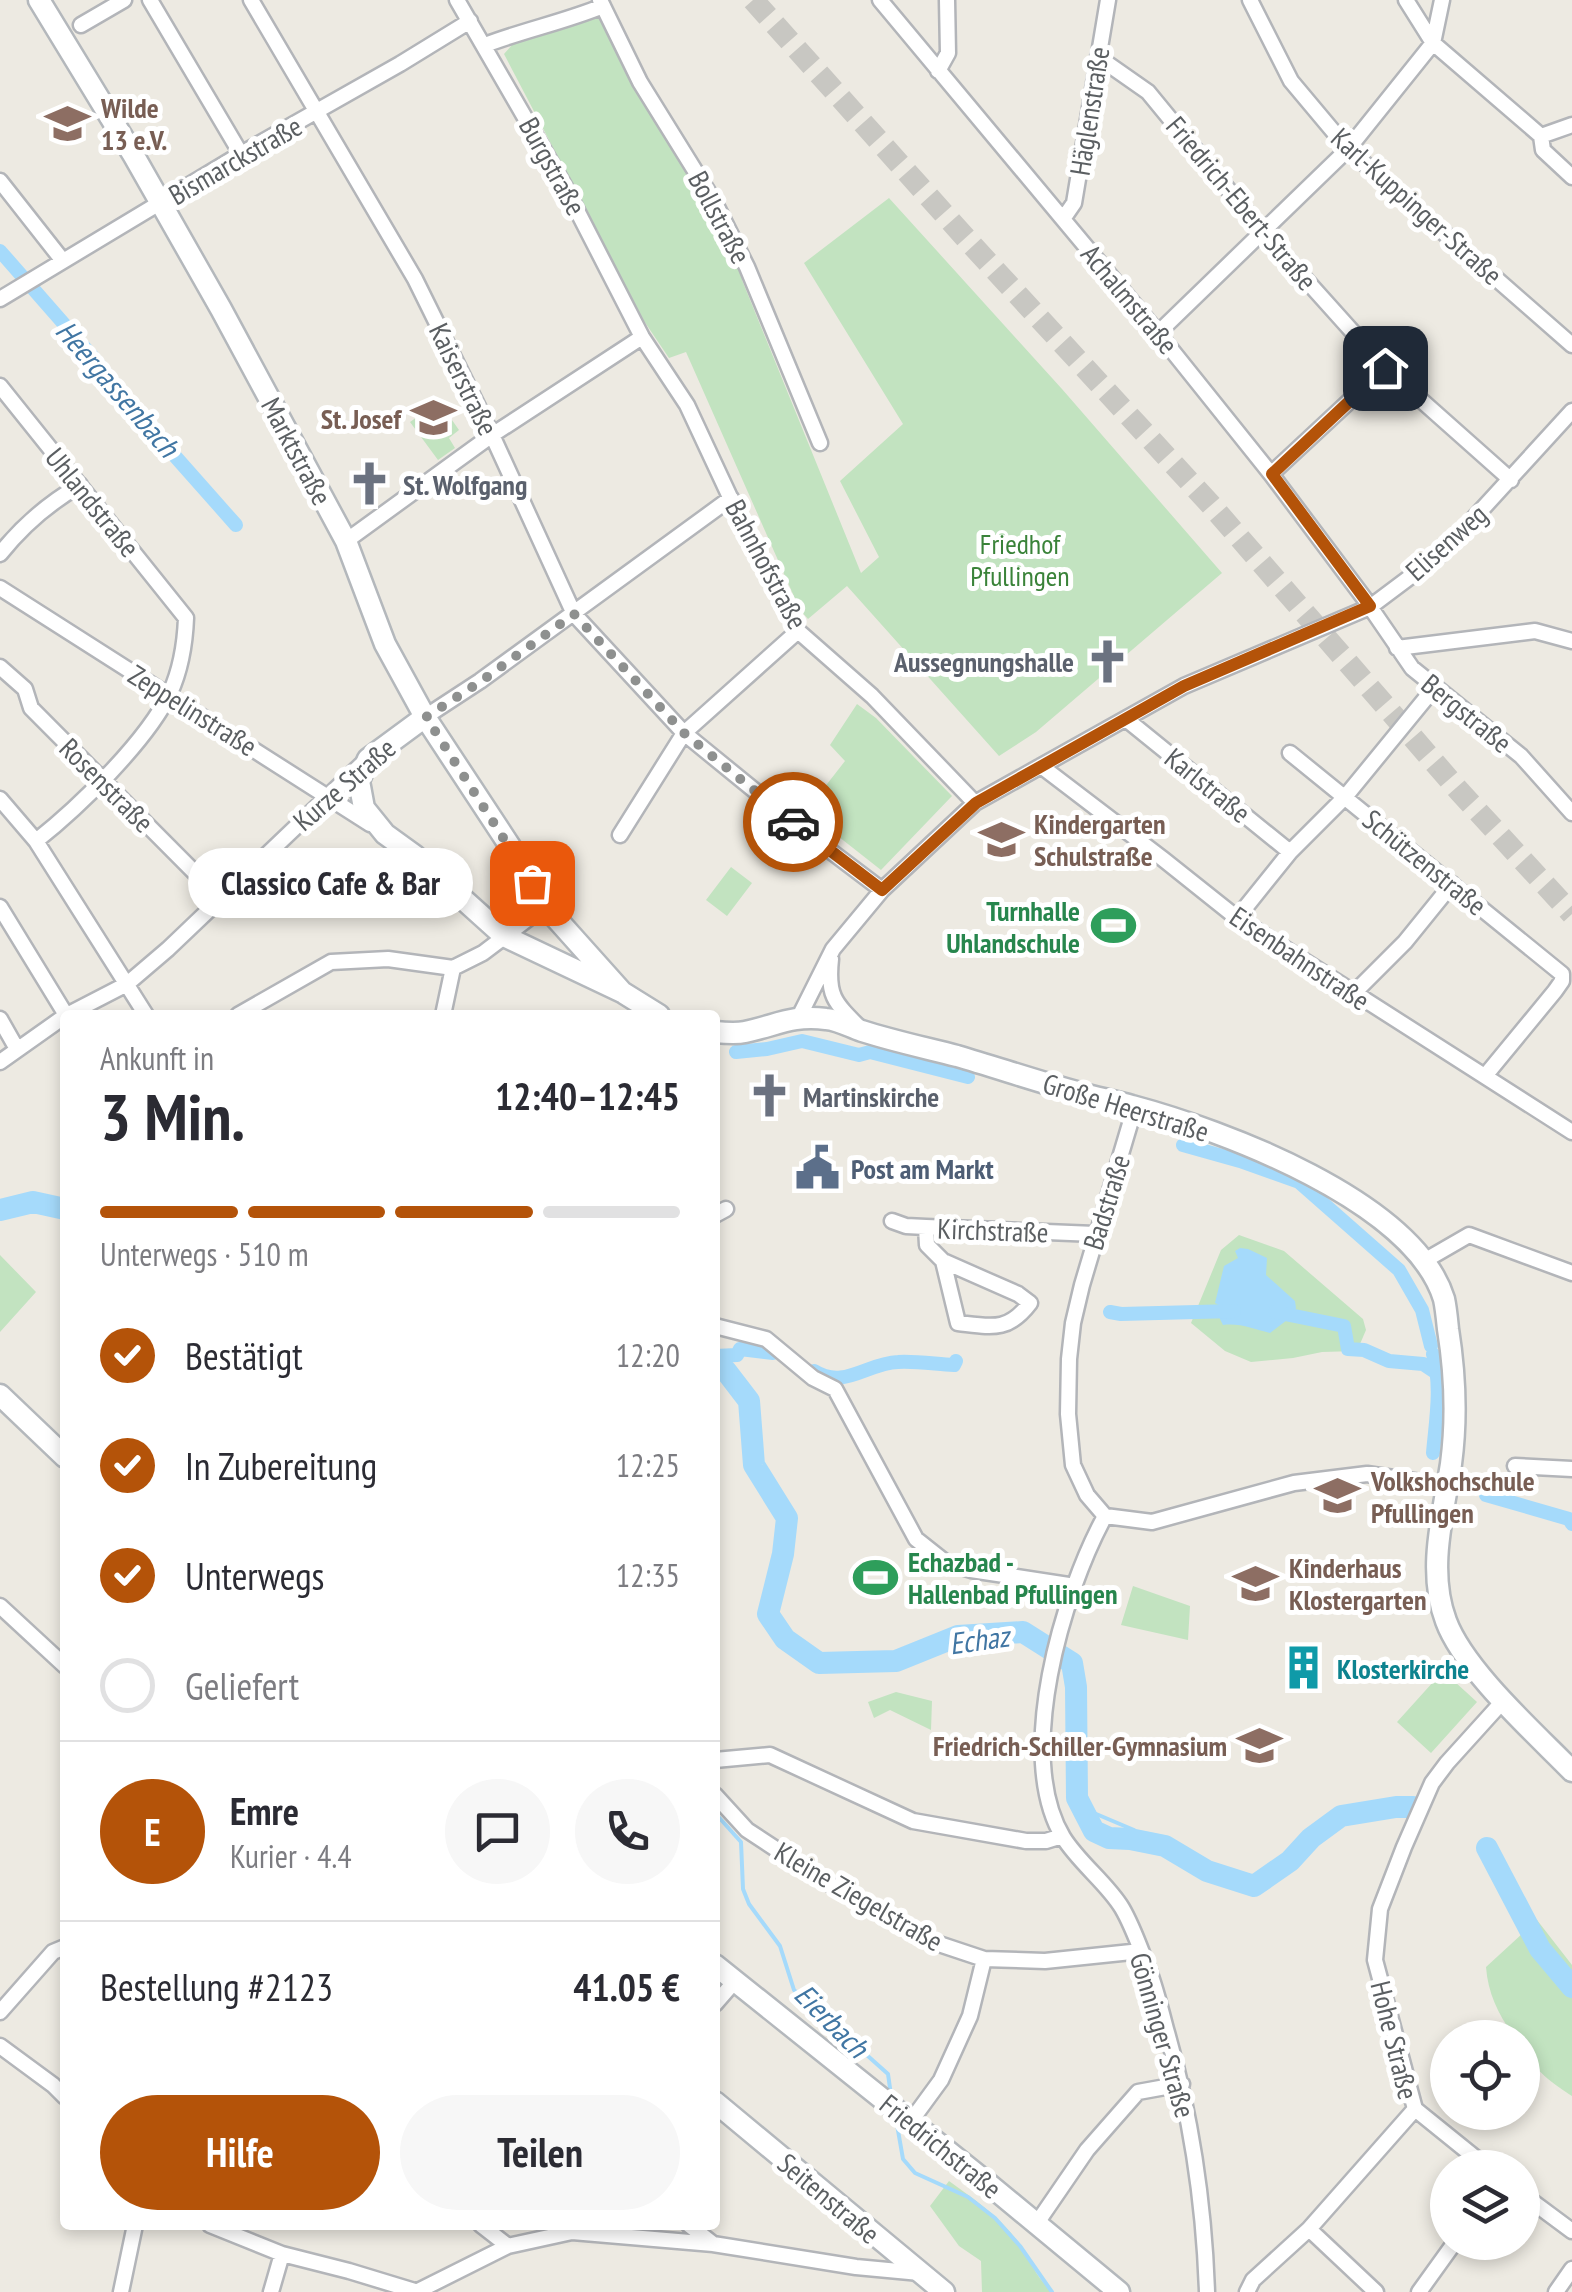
<!DOCTYPE html>
<html lang="de">
<meta charset="utf-8">
<style>
body{margin:0;font-family:"PT Sans Narrow",sans-serif;background:#f7f7f7;color:#2b2b33;height:100vh;display:flex;flex-direction:column;font-size:38px;white-space:nowrap}
*{box-sizing:border-box;margin:0}
p{font-size:32px;color:#7c7c81}
.icon{flex:none;width:55px;height:55px;fill:none;stroke:currentColor;stroke-width:2;stroke-linecap:round;stroke-linejoin:round}
.map{position:relative;flex:1;overflow:hidden}
.sheet{position:absolute;left:60px;top:1010px;width:660px;height:1220px;display:flex;flex-direction:column;background:#fff;border-radius:10px;box-shadow:0 5px 15px #0003}
.sheet>*{flex:none}
.tools{position:absolute;left:1430px;top:2020px;display:grid;gap:20px}
.tools a{display:grid;place-items:center;width:110px;height:110px;border-radius:50%;background:#fff;box-shadow:0 5px 15px #0003;font-size:50px}
.pin{position:absolute;display:grid;place-items:center;width:85px;height:85px;color:#fff;margin:-42px;border-radius:20px;box-shadow:0 5px 15px #0006}
.courier{position:absolute;display:grid;place-items:center;width:100px;height:100px;margin:-50px;border:8px solid #b45309;border-radius:50%;background:#fff;color:#222;box-shadow:0 2px 12px #0007}
.bubble{position:absolute;height:70px;border-radius:35px;background:#fff;box-shadow:0 5px 15px #0003;font-size:32px;font-weight:700;line-height:70px;text-align:center}
.headline em{font-style:normal;font-weight:700}
.headline div{display:flex;flex-direction:column-reverse}
.headline{display:flex;align-items:center;justify-content:space-between;height:170px;padding:0 40px}
h1{font-size:65px;font-weight:700;line-height:75px}
.bar{display:grid;grid-template-columns:repeat(4,1fr);gap:15px 10px;align-content:center;height:120px;padding:0 40px}
.bar i{height:12px;border-radius:8px;background:#e1e1e2}
.bar .selected{background:#b45309}
.bar p{grid-column:span 4}
.line{display:flex;align-items:center;gap:25px;padding:0 40px;border-top:2px solid #e1e1e2}
.line div{flex:1}
.round{display:grid;place-items:center;flex:none;width:105px;height:105px;border-radius:52px;background:#f7f7f7}
ol{padding:0 40px;list-style:none}
li{display:flex;align-items:center;gap:30px;height:110px}
li p{margin-inline-start:auto}
li .icon{padding:10px;border-radius:50%;background:#b45309;color:#fff;stroke-width:4}
li:last-child{color:#7c7c81}
li i{width:55px;height:55px;border:5px solid #e1e1e2;border-radius:50%}
.cta{display:flex;gap:20px;margin-top:auto;padding:20px 40px}
.cta a{flex:1;height:115px;border-radius:60px;background:#b45309;color:#fff;font-size:40px;font-weight:700;line-height:115px;text-align:center}
.cta a+a{background:#f7f7f7;color:#2b2b33}
.map>svg:first-child{display:block}
.green{fill:#c2e3c0}
.water{fill:#a5dafb}
.lines{fill:none;stroke-linecap:round;stroke-linejoin:round}
.stream{stroke:#a5dafb;stroke-width:4}
.canal{stroke:#a5dafb;stroke-width:14}
.river{stroke:#a5dafb;stroke-width:22}
.primary-tunnel{stroke:#c8c7c2;stroke-width:22;stroke-dasharray:22 11;stroke-linecap:butt}
.minor-casing{stroke:#b3b5b9;stroke-width:19}
.secondary-casing{stroke:#b4b8bc;stroke-width:25}
.minor{stroke:#fff;stroke-width:14}
.secondary{stroke:#fff;stroke-width:20}
.done{stroke:#8e908f;stroke-width:10;stroke-dasharray:0 18}
.route{stroke:#b45309;stroke-width:12}
.labels{text-anchor:middle;dominant-baseline:central;stroke-width:10;stroke-linejoin:round;paint-order:stroke}
.education-label{font-size:28px;font-weight:bold;fill:#785e54;stroke:#fff;text-anchor:start}
.street-label{font-size:28px;fill:#5b5f62;stroke:#fff}
.worship-label{font-size:28px;font-weight:bold;fill:#5b616d;stroke:#fff;text-anchor:start}
.park-label{font-size:28px;fill:#3a8339;stroke:#fff}
.leisure-label{font-size:28px;font-weight:bold;fill:#27864d;stroke:#fff;text-anchor:end}
.service-label{font-size:28px;font-weight:bold;fill:#4e5e75;stroke:#fff;text-anchor:start}
.culture-label{font-size:28px;font-weight:bold;fill:#0d838f;stroke:#fff;text-anchor:start}
.water-label{font-size:30px;font-style:italic;fill:#4176a3;stroke:#fff}
</style>
<div class="map">
<svg width="1572" height="2292" viewBox="0 0 1572 2292">
<rect width="100%" height="100%" fill="#edeae2"/>
<path class="green" d="M 603,6 L 747,267 L 742,280 L 861,573 L 879,557 L 840,481 L 903,424 L 804,263 L 889,198 L 1062,389 L 1222,573 L 1036,732 L 999,756 L 847,586 L 808,619 L 800,610 L 686,352 L 669,358 L 644,321 L 504,54 L 526,29 Z
M 435,396 L 459,430 L 449,438 L 455,448 L 438,460 L 410,422 L 420,415 L 416,410 Z
M 857,704 L 876,718 L 952,796 L 881,870 L 806,811 L 845,761 L 830,745 Z
M 731,867 L 752,883 L 727,916 L 706,900 Z
M 1239,1235 L 1284,1251 L 1363,1319 L 1366,1330 L 1357,1351 L 1322,1352 L 1293,1358 L 1251,1362 L 1225,1351 L 1191,1323 L 1221,1250 Z
M 0,1255 L 36,1292 L 0,1332 Z
M 1133,1586 L 1190,1606 L 1188,1640 L 1121,1625 Z
M 1443,1671 L 1477,1702 L 1431,1753 L 1397,1722 Z
M 896,1692 L 932,1701 L 931,1730 L 890,1710 L 874,1718 L 868,1702 Z
M 1537,1920 L 1572,1965 L 1572,2096 C 1553,2084 1522,2062 1522,2038 L 1515,2037 C 1499,2016 1488,1994 1486,1967 Z
M 949,2181 C 975,2200 1003,2219 1021,2246 C 1034,2266 1034,2275 1053,2292 L 982,2292 L 981,2261 L 959,2246 L 930,2206 Z"/>
<path class="water" d="M 1240,1248 L 1248,1249 L 1267,1258 L 1266,1275 L 1295,1301 L 1296,1308 L 1291,1317 L 1270,1333 C 1253,1329 1241,1323 1223,1325 L 1219,1317 L 1219,1305 L 1215,1303 L 1224,1266 L 1238,1258 L 1235,1251 Z"/>
<g class="lines">
<path class="stream" d="M 1082,1808 L 1134,1830 L 1141,1841
M 715,1813 L 741,1842 L 743,1889 L 749,1904 L 780,1946 L 794,1990 L 888,2074 L 891,2095
M 896,2119 L 903,2159 L 915,2173 L 968,2197 L 995,2218 L 1020,2246 L 1052,2292"/>
<path class="canal" d="M 0,251 L 92,356 L 143,420 L 236,525
M 736,1052 L 767,1049 L 802,1041 L 859,1055 L 870,1052 L 968,1077
M 1183,1145 L 1240,1161 L 1299,1182 L 1399,1270 L 1422,1310 L 1431,1346
M 1110,1312 L 1121,1314 L 1234,1311
M 1275,1312 L 1344,1326 L 1348,1349 L 1364,1350 L 1389,1361 L 1423,1364 L 1438,1374
M 715,1356 L 737,1355 L 740,1349 L 773,1353
M 814,1371 C 844,1390 867,1363 898,1362 C 916,1361 935,1364 954,1365 L 956,1361
M 1433,1453 C 1436,1419 1442,1386 1433,1354
M 1486,1495 L 1569,1519 L 1572,1524"/>
<path class="river" d="M 0,1210 L 33,1202 L 65,1209
M 715,1365 L 726,1371 L 749,1401 L 754,1465 L 787,1518 L 783,1554 L 768,1614 L 785,1639 L 819,1663 L 896,1661 L 958,1636 L 1023,1632 L 1072,1663 L 1076,1687 L 1077,1798 L 1094,1831 L 1109,1838 L 1130,1839 L 1165,1846 L 1207,1871 L 1254,1886 L 1290,1861 L 1311,1838 L 1341,1816 L 1396,1807 L 1413,1807
M 1487,1848 L 1540,1949 L 1572,1987"/>
<path class="primary-tunnel" d="M 753,0 L 971,244 L 1211,505 L 1460,792 L 1572,914"/>
<defs>
<path id="minor" d="M 150,0 L 241,154
M 251,0 L 415,279 L 492,435 L 574,614 L 684,733 L 804,831 L 882,890
M 457,0 L 565,187 L 642,337 L 687,405 L 757,555 L 798,631 L 872,696 L 975,803
M 600,0 L 640,82 L 715,203 L 747,267 L 820,443
M 880,0 L 1158,333 L 1271,474 L 1364,598 L 1412,668 L 1521,756 L 1572,813
M 1250,0 L 1291,81 L 1348,149 L 1572,345
M 1406,0 L 1433,43 L 1541,136 L 1572,125
M 81,25 L 124,0
M 485,45 C 524,30 564,22 603,6
M 1098,57 L 1148,92 L 1263,232 L 1385,368 L 1511,480
M 938,71 L 948,53 L 947,0
M 1541,136 L 1543,150 L 1572,177
M 0,181 L 63,261
M 1063,219 L 1074,203 L 1108,0
M 0,299 L 241,154 L 400,64 L 470,21
M 1158,333 L 1348,149 L 1433,43 L 1442,0
M 0,386 L 186,618 C 185,644 181,669 170,693 C 146,742 79,807 36,841
M 1271,474 L 1385,368
M 346,541 L 492,435 L 642,337
M 0,554 C 23,525 49,503 80,485
M 0,588 L 370,824
M 1397,648 L 1535,631 L 1572,641
M 0,667 L 25,689 L 31,708 L 221,899
M 425,717 L 480,681 L 731,498
M 1126,719 L 1290,852
M 1290,753 L 1562,974 L 1562,981 L 1555,991 L 1485,1076
M 1041,766 L 1163,859 L 1237,918 L 1572,1132
M 0,799 L 36,841 L 146,1015
M 620,835 L 684,733 L 798,631
M 0,907 L 66,1015
M 1237,918 L 1290,852 L 1345,797 L 1435,687
M 831,959 C 827,995 834,1002 859,1027
M 453,968 L 483,953 L 545,906
M 1353,994 L 1405,942 L 1452,884
M 67,1015 L 127,984 L 168,949 L 364,762
M 238,1015 L 331,962 L 388,959 L 453,968
M 443,1015 L 453,968
M 799,1017 L 833,949 L 882,890 L 975,803 L 1184,686 L 1370,607 L 1442,553 L 1572,411
M 0,1019 L 17,1049
M 0,1062 L 65,1016
M 1135,1107 L 1082,1285 L 1073,1323 L 1069,1359 L 1068,1414 L 1073,1465 L 1087,1495 L 1105,1516 L 1152,1522 L 1294,1483 L 1367,1474 L 1447,1486
M 715,1215 L 726,1209
M 892,1221 L 906,1226 L 926,1227 L 1095,1234
M 926,1227 L 927,1245 L 943,1261 L 1018,1294 L 1030,1303 C 1008,1332 992,1327 958,1323 L 943,1261
M 1424,1261 L 1469,1235 L 1572,1273
M 715,1326 L 766,1339 L 813,1378 L 835,1389 L 916,1539 L 945,1562 L 971,1570 L 1075,1586
M 1515,1466 L 1572,1469
M 1105,1516 C 1063,1593 1014,1756 1063,1837 C 1079,1863 1107,1883 1122,1908 C 1132,1925 1139,1945 1146,1963 C 1155,1984 1160,2007 1166,2029 C 1191,2115 1204,2202 1207,2292
M 0,1606 L 65,1666
M 715,1760 L 770,1755 L 913,1821 L 1026,1841 L 1046,1841 L 1062,1836
M 715,1795 L 747,1830 L 823,1880 L 927,1940 L 984,1959 L 1045,1961 L 1141,1951
M 715,2004 L 735,1981
M 0,2012 L 53,1952 L 65,1947
M 0,2046 L 53,2085 L 65,2097
M 1415,2109 L 1488,2168
M 911,2121 L 941,2080 L 970,2016 L 984,1959
M 1522,2194 L 1572,2231
M 1037,2223 L 1087,2150 L 1138,2092 L 1182,2084
M 210,2225 L 282,2254 L 349,2271 L 418,2292
M 481,2225 L 508,2246
M 689,2225 L 712,2243
M 1309,2229 L 1376,2292
M 121,2292 L 135,2225
M 271,2292 L 282,2254
M 416,2292 L 508,2246 L 572,2232 L 713,2244 L 856,2267 L 920,2273
M 1247,2292 L 1253,2280 L 1309,2229 L 1415,2109 L 1375,1960 L 1380,1909 L 1404,1847 L 1432,1783 L 1447,1763 L 1504,1700
M 1419,2292 L 1455,2242
M 1556,2292 L 1572,2269"/>
<path id="secondary" d="M 39,0 L 134,156 L 221,309 L 346,541 L 385,644 L 425,717 L 519,860 L 545,906 L 622,992
M 425,717 L 368,759 L 359,781 L 364,808 L 385,834 L 414,855 L 504,936 L 622,992 L 659,1015
M 715,1032 C 725,1033 736,1034 745,1032 C 778,1025 791,1015 826,1019 C 839,1020 850,1027 862,1031 C 893,1041 926,1048 957,1056 C 998,1068 1039,1082 1080,1093 C 1097,1098 1115,1101 1132,1106 C 1222,1130 1414,1201 1444,1299 C 1446,1308 1447,1319 1448,1329 C 1455,1373 1457,1419 1451,1464 C 1443,1515 1427,1571 1446,1621 C 1464,1670 1535,1733 1572,1771
M 0,1395 L 65,1457
M 715,1965 L 980,2177 L 1119,2292
M 715,2102 L 944,2292"/>
</defs>
<use href="#minor" class="minor-casing"/>
<use href="#secondary" class="secondary-casing"/>
<use href="#minor" class="minor"/>
<use href="#secondary" class="secondary"/>
</g>
<g class="lines">
<path class="done" d="M 532,883 L 426,717 L 480,682 L 574,614 L 684,733 L 793,822"/>
<path class="route" d="M 793,822 L 882,890 L 976,803 L 1184,686 L 1370,606 L 1272,474 L 1385,368"/>
</g>
<defs>
<symbol id="school-bare" viewBox="-9 -9 18 18"><path d="M0-5L7-2L0 1L-7-2ZM-4 1L0 2.5L4 1V4Q0 6-4 4Z" fill="#8d6e63" stroke="#fff" stroke-width="2.5" paint-order="stroke"/></symbol>
<symbol id="church-bare" viewBox="-9 -9 18 18"><path d="M-1.2-6h2.4v3.5h3.3v2.4h-3.3V6h-2.4V-.1h-3.3v-2.4h3.3Z" fill="#6b7280" stroke="#fff" stroke-width="2.5" paint-order="stroke"/></symbol>
<symbol id="stadium-bare" viewBox="-9 -9 18 18"><path d="M0-5a6.5 5 0 1 0 0 10a6.5 5 0 1 0 0-10ZM-3.5-1.8h7v3.6h-7Z" fill="#2e9e5b" stroke="#fff" stroke-width="2.5" paint-order="stroke"/></symbol>
<symbol id="civic-bare" viewBox="-9 -9 18 18"><path d="M-.6-6.5H3V-4.5H.6V-3L4-1V1h2V6H-6V1h2V-1L-.6-3ZM-1.2 2.5V6h2.4V2.5Z" fill="#5c6f8a" stroke="#fff" stroke-width="2.5" paint-order="stroke"/></symbol>
<symbol id="university-bare" viewBox="-9 -9 18 18"><path d="M0-5L7-2L0 1L-7-2ZM-4 1L0 2.5L4 1V4Q0 6-4 4Z" fill="#8d6e63" stroke="#fff" stroke-width="2.5" paint-order="stroke"/></symbol>
<symbol id="building-bare" viewBox="-9 -9 18 18"><path d="M-4-6H4V6H1V3H-1V6H-4ZM-2.5-4.3h1.7v1.8h-1.7ZM.8-4.3h1.7v1.8H.8ZM-2.5-1h1.7V.8h-1.7ZM.8-1h1.7V.8H.8Z" fill="#0f9aa8" stroke="#fff" stroke-width="2.5" paint-order="stroke"/></symbol>
</defs>
<g fill-rule="evenodd">
<use href="#school-bare" x="36" y="92" width="63" height="63"/>
<use href="#school-bare" x="402" y="386" width="63" height="63"/>
<use href="#church-bare" x="338" y="452" width="63" height="63"/>
<use href="#church-bare" x="1076" y="630" width="63" height="63"/>
<use href="#school-bare" x="970" y="808" width="63" height="63"/>
<use href="#stadium-bare" x="1082" y="894" width="63" height="63"/>
<use href="#church-bare" x="738" y="1064" width="63" height="63"/>
<use href="#civic-bare" x="786" y="1136" width="63" height="63"/>
<use href="#university-bare" x="1306" y="1464" width="63" height="63"/>
<use href="#stadium-bare" x="844" y="1546" width="63" height="63"/>
<use href="#school-bare" x="1224" y="1552" width="63" height="63"/>
<use href="#building-bare" x="1272" y="1636" width="63" height="63"/>
<use href="#school-bare" x="1228" y="1714" width="63" height="63"/>
</g>
<g class="labels">
<g class="education-label">
<text x="101" y="107">Wilde<tspan x="101" dy="32">13 e.V.</tspan></text>
<text x="401" y="418" text-anchor="end">St. Josef</text>
<text x="1034" y="823">Kindergarten<tspan x="1034" dy="32">Schulstraße</tspan></text>
<text x="1371" y="1480">Volkshochschule<tspan x="1371" dy="32">Pfullingen</tspan></text>
<text x="1289" y="1567">Kinderhaus<tspan x="1289" dy="32">Klostergarten</tspan></text>
<text x="1227" y="1745" text-anchor="end">Friedrich-Schiller-Gymnasium</text>
</g>
<g class="street-label">
<text transform="translate(1089 111) rotate(-81)">Häglenstraße</text>
<text transform="translate(235 160) rotate(-30)">Bismarckstraße</text>
<text transform="translate(553 166) rotate(61)">Burgstraße</text>
<text transform="translate(1242 203) rotate(50)">Friedrich-Ebert-Straße</text>
<text transform="translate(1417 206) rotate(42)">Karl-Kuppinger-Straße</text>
<text transform="translate(720 217) rotate(62)">Bollstraße</text>
<text transform="translate(1130 299) rotate(50)">Achalmstraße</text>
<text transform="translate(464 379) rotate(64)">Kaiserstraße</text>
<text transform="translate(297 451) rotate(62)">Marktstraße</text>
<text transform="translate(93 502) rotate(51)">Uhlandstraße</text>
<text transform="translate(1446 542) rotate(-42)">Elisenweg</text>
<text transform="translate(767 564) rotate(62)">Bahnhofstraße</text>
<text transform="translate(193 710) rotate(32)">Zeppelinstraße</text>
<text transform="translate(1467 713) rotate(39)">Bergstraße</text>
<text transform="translate(344 784) rotate(-41)">Kurze Straße</text>
<text transform="translate(107 785) rotate(45)">Rosenstraße</text>
<text transform="translate(1208 785) rotate(39)">Karlstraße</text>
<text transform="translate(1425 862) rotate(39)">Schützenstraße</text>
<text transform="translate(1300 958) rotate(34)">Eisenbahnstraße</text>
<text transform="translate(1126 1107) rotate(17)">Große Heerstraße</text>
<text transform="translate(1106 1202) rotate(-73)">Badstraße</text>
<text transform="translate(993 1230) rotate(2)">Kirchstraße</text>
<text transform="translate(859 1896) rotate(30)">Kleine Ziegelstraße</text>
<text transform="translate(1163 2035) rotate(74)">Gönninger Straße</text>
<text transform="translate(1395 2040) rotate(76)">Hohe Straße</text>
<text transform="translate(941 2146) rotate(39)">Friedrichstraße</text>
<text transform="translate(829 2198) rotate(40)">Seitenstraße</text>
</g>
<g class="worship-label">
<text x="403" y="484">St. Wolfgang</text>
<text x="1074" y="661" text-anchor="end">Aussegnungshalle</text>
<text x="803" y="1096">Martinskirche</text>
</g>
<g class="park-label">
<text x="1020" y="543">Friedhof<tspan x="1020" dy="32">Pfullingen</tspan></text>
</g>
<g class="leisure-label">
<text x="1080" y="910">Turnhalle<tspan x="1080" dy="32">Uhlandschule</tspan></text>
<text x="908" y="1561" text-anchor="start">Echazbad -<tspan x="908" dy="32">Hallenbad Pfullingen</tspan></text>
</g>
<g class="service-label">
<text x="851" y="1168">Post am Markt</text>
</g>
<g class="culture-label">
<text x="1337" y="1668">Klosterkirche</text>
</g>
<g class="water-label">
<text transform="translate(118 388) rotate(49)">Heergassenbach</text>
<text transform="translate(979 1639) rotate(-8)">Echaz</text>
<text transform="translate(832 2020) rotate(45)">Eierbach</text>
</g>
</g>
</svg>
<div class="tools">
<a><svg class="icon" aria-label="locate" viewBox="0 0 24 24"><circle cx="12" cy="12" r="6"/><path d="M12 2v4M12 18v4M2 12h4M18 12h4"/></svg></a>
<a><svg class="icon" aria-label="layers" viewBox="0 0 24 24"><path d="M12 4l9 5-9 5-9-5zM3 14l9 5 9-5"/></svg></a>
</div>
<div class="pin" style="left:532px;top:883px;background:#ea580c"><svg class="icon" aria-label="bag" viewBox="0 0 24 24"><path d="M5 8h14l-1 12H6zM9 8a3 3 0 0 1 6 0"/></svg></div>
<div class="pin" style="left:1385px;top:368px;background:#1f2937"><svg class="icon" aria-label="home" viewBox="0 0 24 24"><path d="M3 11l9-7 9 7M6 9v11h12V9"/></svg></div>
<div class="courier" style="left:793px;top:822px"><svg class="icon" aria-label="car" viewBox="0 0 24 24"><path d="M5 17H2v-5l4-1 3-4h7l3 4 3 1v5h-3M9 17h6M6 11h13"/><circle cx="7" cy="17" r="2"/><circle cx="17" cy="17" r="2"/></svg></div>
<div class="bubble" style="left:188px;top:848px;width:285px">Classico Cafe &amp; Bar</div>
<section class="sheet">
<div class="headline"><div><h1>3 Min.</h1><p>Ankunft in</p></div><em>12:40–12:45</em></div>
<div class="bar"><i class="selected"></i><i class="selected"></i><i class="selected"></i><i></i><p>Unterwegs · 510 m</p></div>
<ol>
<li><svg class="icon" aria-label="check" viewBox="0 0 24 24"><path d="M5 12l5 5 9-10"/></svg>Bestätigt<p>12:20</p></li>
<li><svg class="icon" aria-label="check" viewBox="0 0 24 24"><path d="M5 12l5 5 9-10"/></svg>In Zubereitung<p>12:25</p></li>
<li><svg class="icon" aria-label="check" viewBox="0 0 24 24"><path d="M5 12l5 5 9-10"/></svg>Unterwegs<p>12:35</p></li>
<li><i></i>Geliefert</li>
</ol>
<div class="line" style="height:180px"><b class="round" style="background:#b45309;color:#fff">E</b><div><b>Emre</b><p>Kurier · 4.4</p></div><a class="round"><svg class="icon" aria-label="chat" viewBox="0 0 24 24"><path d="M4 5h16v11H9l-5 4z"/></svg></a><a class="round"><svg class="icon" aria-label="phone" viewBox="0 0 24 24"><path d="M5 4h4l2 5-3 2q2 4 5 5l2-3 5 2v4C11 20 4 13 5 4z"/></svg></a></div>
<div class="line" style="height:130px"><div>Bestellung #2123</div><b>41.05 €</b></div>
<div class="cta"><a>Hilfe</a><a>Teilen</a></div>
</section>
</div>
